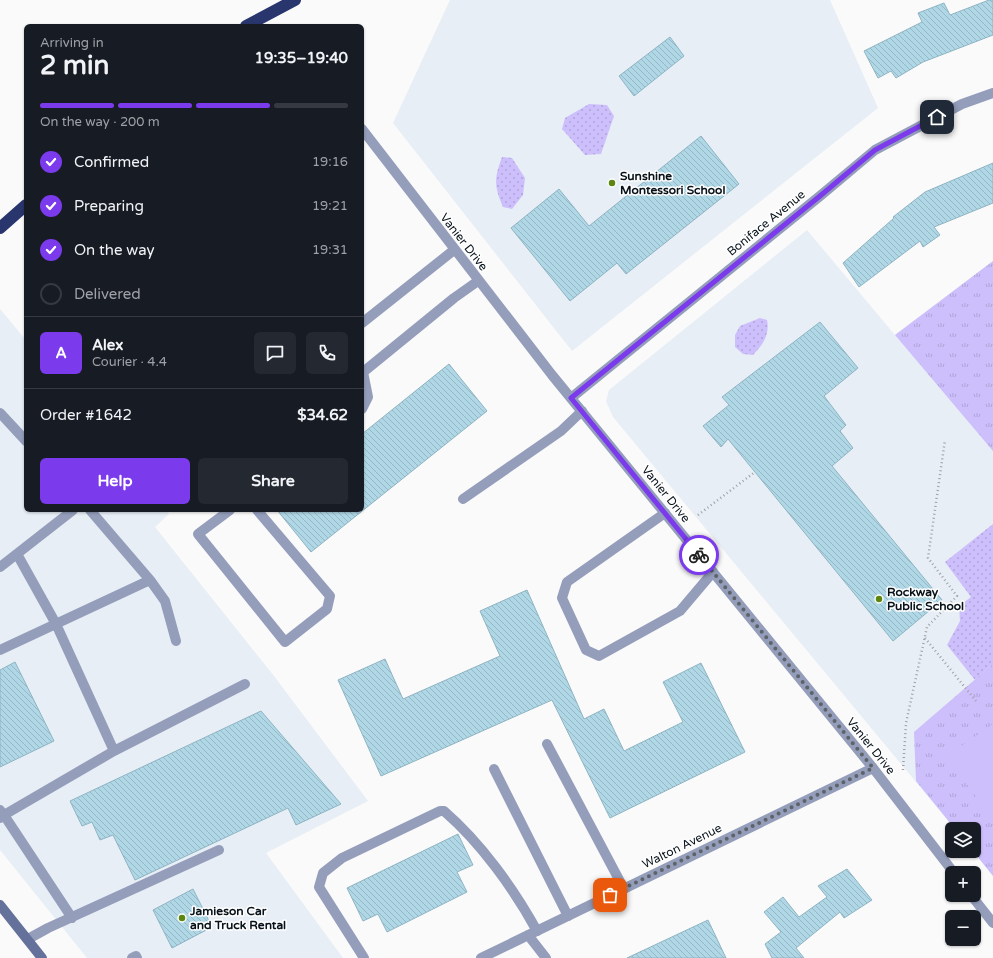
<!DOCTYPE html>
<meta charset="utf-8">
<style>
body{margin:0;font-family:"Varela Round",sans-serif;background:#242831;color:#f1f3f6;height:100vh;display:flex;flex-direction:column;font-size:15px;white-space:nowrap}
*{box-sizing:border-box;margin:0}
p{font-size:13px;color:#9ea1a6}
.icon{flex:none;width:22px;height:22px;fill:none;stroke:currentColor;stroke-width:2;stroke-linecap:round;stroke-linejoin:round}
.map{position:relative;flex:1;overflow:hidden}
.details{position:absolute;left:24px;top:24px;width:340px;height:488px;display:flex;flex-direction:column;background:#171b24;border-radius:6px;box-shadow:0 1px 3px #0004}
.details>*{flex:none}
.controls{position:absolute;left:945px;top:822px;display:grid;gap:8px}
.controls a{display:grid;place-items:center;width:36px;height:36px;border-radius:6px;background:#171b24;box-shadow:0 1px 3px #0004;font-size:20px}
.pin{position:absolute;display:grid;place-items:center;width:34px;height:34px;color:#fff;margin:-17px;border-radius:8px;box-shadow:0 2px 6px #0006}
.courier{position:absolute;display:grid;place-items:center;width:40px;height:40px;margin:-20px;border:3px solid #7c3aed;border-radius:50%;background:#fff;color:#222;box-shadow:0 1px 5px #0007}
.headline em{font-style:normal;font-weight:700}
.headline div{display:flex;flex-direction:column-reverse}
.headline{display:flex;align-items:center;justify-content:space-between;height:68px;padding:0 16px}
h1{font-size:26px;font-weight:700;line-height:30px}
.bar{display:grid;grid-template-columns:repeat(4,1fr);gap:6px 4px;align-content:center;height:48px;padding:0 16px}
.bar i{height:5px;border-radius:3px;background:#363941}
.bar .on{background:#7c3aed}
.bar p{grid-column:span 4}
.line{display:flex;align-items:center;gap:10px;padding:0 16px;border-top:1px solid #363941}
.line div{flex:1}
.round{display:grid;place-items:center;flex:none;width:42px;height:42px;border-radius:6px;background:#242831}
ol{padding:0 16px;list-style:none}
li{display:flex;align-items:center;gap:12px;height:44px}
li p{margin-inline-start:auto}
li .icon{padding:4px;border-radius:50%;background:#7c3aed;color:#fff;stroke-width:4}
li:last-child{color:#9ea1a6}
li i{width:22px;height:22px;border:2px solid #363941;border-radius:50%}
.action{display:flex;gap:8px;margin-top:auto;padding:8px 16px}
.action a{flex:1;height:46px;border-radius:6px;background:#7c3aed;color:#fff;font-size:16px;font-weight:700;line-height:46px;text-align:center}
.action a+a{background:#242831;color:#f1f3f6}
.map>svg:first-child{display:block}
.built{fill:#e7eef5}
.grass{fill:url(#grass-tufts)}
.park{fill:url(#park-dots)}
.pitch{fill:#cdbffc}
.building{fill:url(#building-back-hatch);stroke:#8eb4c3}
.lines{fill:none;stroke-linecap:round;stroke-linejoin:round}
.path{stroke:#9ea1a4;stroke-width:2.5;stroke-dasharray:1 3;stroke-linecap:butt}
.service{stroke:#949ebb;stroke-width:10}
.minor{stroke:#949ebb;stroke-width:10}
.secondary{stroke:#64719b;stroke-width:10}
.motorway{stroke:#29366e;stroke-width:12}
.done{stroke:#5d6368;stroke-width:4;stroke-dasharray:0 7.2}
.route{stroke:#7c3aed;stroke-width:5}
.poi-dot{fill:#5d8610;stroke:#fff;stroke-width:1.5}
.labels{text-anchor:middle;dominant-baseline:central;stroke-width:3;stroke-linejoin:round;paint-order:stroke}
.poi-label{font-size:12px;font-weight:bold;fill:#08121a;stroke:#fff;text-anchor:start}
.street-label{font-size:12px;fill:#08121a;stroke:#fff}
</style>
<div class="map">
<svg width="993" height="958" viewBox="0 0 993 958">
<defs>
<pattern id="grass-tufts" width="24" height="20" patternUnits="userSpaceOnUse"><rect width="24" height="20" fill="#cdbffc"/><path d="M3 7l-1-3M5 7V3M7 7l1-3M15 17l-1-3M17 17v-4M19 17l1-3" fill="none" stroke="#afa3d7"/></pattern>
<pattern id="park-dots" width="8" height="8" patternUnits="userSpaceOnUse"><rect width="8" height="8" fill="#cdbffc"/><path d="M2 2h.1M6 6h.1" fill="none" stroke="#afa3d7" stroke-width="1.8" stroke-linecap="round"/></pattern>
<pattern id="building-back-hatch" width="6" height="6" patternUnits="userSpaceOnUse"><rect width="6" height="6" fill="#b0d7e6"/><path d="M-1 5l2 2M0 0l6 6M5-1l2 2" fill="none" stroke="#96b8c5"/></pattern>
</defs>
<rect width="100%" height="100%" fill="#fafafa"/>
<path class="built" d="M 450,0 L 830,0 L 878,108 L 572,351 L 393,123 Z
M 807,230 L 895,335 L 993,261 L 993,876 L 973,851 L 974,851 L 974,829 L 955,829 L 613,417 L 606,401 L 609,390 Z
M 0,309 L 26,340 L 26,510 L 166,510 L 169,514 L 155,527 L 274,676 L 368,801 L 266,853 L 343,958 L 87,958 L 0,850 Z"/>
<path class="grass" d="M 993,261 L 993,451 L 895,335 Z
M 993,664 L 993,876 L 973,851 L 974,851 L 974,829 L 955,829 L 916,781 L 914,732 Z"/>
<path class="park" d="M 589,104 L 607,105 L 614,116 L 601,154 L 585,155 L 562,129 L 565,118 Z
M 502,157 L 512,158 L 525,178 L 523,195 L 512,209 L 503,207 C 494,186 494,179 502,157 Z
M 760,318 L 767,320 C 770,334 763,345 753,355 L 743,354 L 735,347 L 735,335 L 740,326 Z
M 993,524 L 993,664 L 975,680 L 947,645 L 960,621 L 959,606 L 971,597 L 945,562 Z"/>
<path class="pitch" d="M 993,724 L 993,821 L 947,756 Z"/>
<path class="building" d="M 989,0 L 993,0 L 993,35 L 923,62 L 896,78 L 891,71 L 878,78 L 864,51 L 922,22 L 918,13 L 944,3 L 950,15 Z
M 670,37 L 684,56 L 634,96 L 619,76 Z
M 701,136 L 739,184 L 626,274 L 617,263 L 570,301 L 511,228 L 559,189 L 589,226 Z
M 993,163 L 993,203 L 934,227 L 940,235 L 923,247 L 920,241 L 859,287 L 843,263 L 894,218 L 893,217 L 925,192 Z
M 820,322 L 858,368 L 824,396 L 846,425 L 840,431 L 853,448 L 832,466 L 942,600 L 893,641 L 728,439 L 721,447 L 703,426 L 729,405 L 722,397 Z
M 449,364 L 487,411 L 311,552 L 277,510 L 362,510 L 362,434 Z
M 527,590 L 584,719 L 604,709 L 624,751 L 683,722 L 663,682 L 701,663 L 745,752 L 610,818 L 552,700 L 381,776 L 338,680 L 385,659 L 403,699 L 500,656 L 480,611 Z
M 15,662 L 54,741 L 0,767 L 0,670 Z
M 261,711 L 341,804 L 296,825 L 288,808 L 135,880 L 113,835 L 100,840 L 92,822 L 82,826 L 70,801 Z
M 458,834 L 473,865 L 457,872 L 467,892 L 387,932 L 378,914 L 363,921 L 347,888 Z
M 847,869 L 872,900 L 844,918 L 840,912 L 796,948 L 804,958 L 772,958 L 765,944 L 781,932 L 764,912 L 783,897 L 799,917 L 827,897 L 818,886 Z
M 193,889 L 212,927 L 172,948 L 153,910 Z
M 708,920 L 726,958 L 627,958 Z"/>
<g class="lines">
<path class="path" d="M 698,515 L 755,472
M 925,638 L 976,701
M 903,770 L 906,723 L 927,627 L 957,596 L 928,558 L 945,440"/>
<path class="service" d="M 362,323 L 454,250
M 362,373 L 454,298 L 478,281
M 362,409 L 368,397 L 363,372
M 0,413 L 26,441
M 463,499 L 561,431 L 582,411
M 230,510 L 198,534 L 285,642 L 327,609 L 330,596 L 257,510
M 665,513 L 567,582 L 562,598 L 586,650 L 599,656 L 680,611 L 713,572
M 17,554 L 56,624 L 114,751
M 0,567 L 73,510
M 150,580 L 165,601 L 176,641
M 0,650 L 150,580 L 90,510
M 547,744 L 624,889
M 494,769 L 568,916
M 0,810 L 4,815 L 114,751 L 245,684
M 0,818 L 4,815 L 72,918
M 28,939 L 48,928 L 219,850
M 132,958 L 136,956 L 137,958
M 364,958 L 319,887 L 323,873 L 342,858 L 440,811 L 444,811 C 481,843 514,889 537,931"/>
<path class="minor" d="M 362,129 L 552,375 L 873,768 L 954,873
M 571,398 L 820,196 L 875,150 L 962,104 L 993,93
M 971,895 L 993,923
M 528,935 L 546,958
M 481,958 L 873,768"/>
<path class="secondary" d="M 0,905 L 42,958"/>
<path class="motorway" d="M 246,26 L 295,0
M 0,228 L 26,205"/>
</g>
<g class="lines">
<path class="done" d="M 610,895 L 873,768 L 699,555"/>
<path class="route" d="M 699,555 L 571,398 L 820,196 L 875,150 L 937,117"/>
</g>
<g class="poi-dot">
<circle cx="612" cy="183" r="4"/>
<circle cx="879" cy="599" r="4"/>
<circle cx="182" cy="918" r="4"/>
</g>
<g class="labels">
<g class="poi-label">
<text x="620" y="176">Sunshine<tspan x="620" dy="14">Montessori School</tspan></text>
<text x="887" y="592">Rockway<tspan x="887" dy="14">Public School</tspan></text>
<text x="190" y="911">Jamieson Car<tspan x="190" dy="14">and Truck Rental</tspan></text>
</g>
<g class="street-label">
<text transform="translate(766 223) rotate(-39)">Boniface Avenue</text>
<text transform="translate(464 242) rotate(52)">Vanier Drive</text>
<text transform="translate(666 494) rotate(51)">Vanier Drive</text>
<text transform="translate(871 746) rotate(51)">Vanier Drive</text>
<text transform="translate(682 846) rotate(-26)">Walton Avenue</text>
</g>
</g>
</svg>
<div class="controls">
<a><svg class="icon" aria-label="layers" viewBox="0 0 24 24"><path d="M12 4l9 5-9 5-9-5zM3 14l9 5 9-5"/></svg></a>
<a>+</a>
<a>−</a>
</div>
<div class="pin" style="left:610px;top:895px;background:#ea580c"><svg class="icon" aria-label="bag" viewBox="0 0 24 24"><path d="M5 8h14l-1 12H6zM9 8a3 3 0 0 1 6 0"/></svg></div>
<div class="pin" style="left:937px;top:117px;background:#1f2937"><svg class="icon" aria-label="home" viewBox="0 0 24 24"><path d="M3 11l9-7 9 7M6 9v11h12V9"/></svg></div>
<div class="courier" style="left:699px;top:555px"><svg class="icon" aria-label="bike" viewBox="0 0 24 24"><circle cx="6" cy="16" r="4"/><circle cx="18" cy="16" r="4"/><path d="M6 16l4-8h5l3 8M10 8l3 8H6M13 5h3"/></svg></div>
<section class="details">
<div class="headline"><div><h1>2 min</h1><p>Arriving in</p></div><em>19:35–19:40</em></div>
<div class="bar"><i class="on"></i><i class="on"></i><i class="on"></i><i></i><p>On the way · 200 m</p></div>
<ol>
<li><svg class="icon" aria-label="check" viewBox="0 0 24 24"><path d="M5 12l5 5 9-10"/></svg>Confirmed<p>19:16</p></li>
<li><svg class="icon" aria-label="check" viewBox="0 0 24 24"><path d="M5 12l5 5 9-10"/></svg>Preparing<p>19:21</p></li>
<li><svg class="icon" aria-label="check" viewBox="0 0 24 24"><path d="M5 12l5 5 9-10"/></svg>On the way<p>19:31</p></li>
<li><i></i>Delivered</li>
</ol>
<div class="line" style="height:72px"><b class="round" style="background:#7c3aed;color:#fff">A</b><div><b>Alex</b><p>Courier · 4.4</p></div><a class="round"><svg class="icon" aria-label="chat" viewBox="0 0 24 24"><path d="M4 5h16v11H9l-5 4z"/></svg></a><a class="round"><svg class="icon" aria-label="phone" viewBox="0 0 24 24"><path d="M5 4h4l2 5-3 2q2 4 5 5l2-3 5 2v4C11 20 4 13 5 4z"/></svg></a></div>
<div class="line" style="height:52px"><div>Order #1642</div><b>$34.62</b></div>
<div class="action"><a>Help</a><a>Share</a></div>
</section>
</div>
